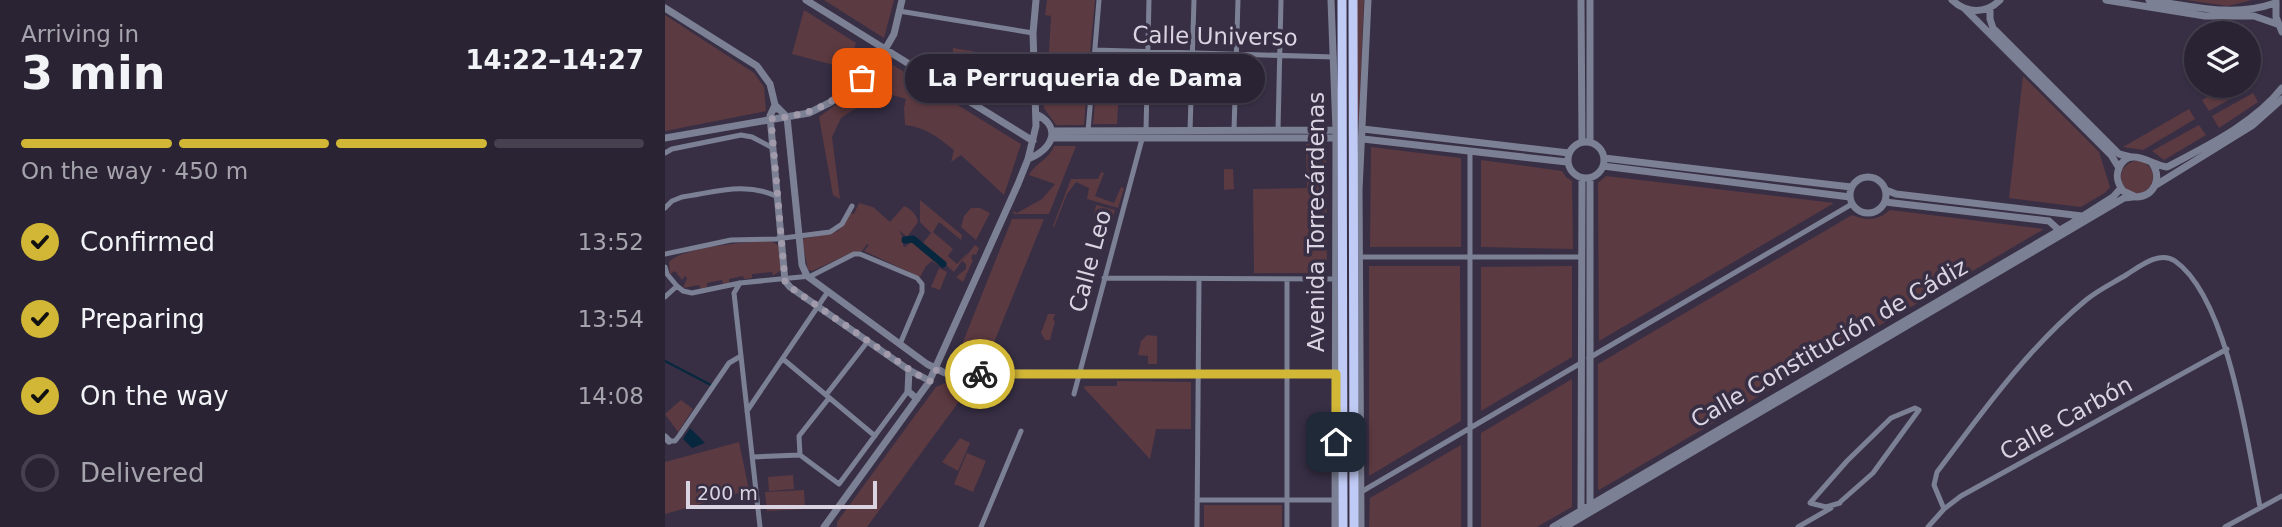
<!DOCTYPE html>
<meta charset="utf-8">
<style>
body{margin:0;font-family:"DejaVu Sans",sans-serif;background:#362f40;color:#f1f3f6;height:100vh;display:flex;flex-direction:column;font-size:26px;white-space:nowrap}
*{box-sizing:border-box;margin:0}
p{font-size:23px;color:#a5a4ac}
.icon{flex:none;width:38px;height:38px;fill:none;stroke:currentColor;stroke-width:2;stroke-linecap:round;stroke-linejoin:round}
.map{position:relative;flex:1;overflow:hidden}
.panel{display:flex;flex-direction:column;background:#2a2334;width:665px}
.panel>*{flex:none}
.buttons{position:absolute;left:1519px;top:21px;display:grid;gap:14px}
.buttons a{display:grid;place-items:center;width:77px;height:77px;border-radius:50%;background:#2a2334;box-shadow:0 2px 5px #0004,0 0 0 2px #46404f;font-size:35px}
.scale{position:absolute;left:21px;bottom:18px;width:191px;box-sizing:border-box;padding-left:7px;border:4px solid #dad4e2;border-top:0;font-size:19px;line-height:24px;white-space:nowrap;color:#dad4e2;-webkit-text-stroke:5px #382f45;paint-order:stroke}
.pin{position:absolute;display:grid;place-items:center;width:60px;height:60px;color:#fff;margin:-30px;border-radius:14px;box-shadow:0 4px 10px #0006}
.courier{position:absolute;display:grid;place-items:center;width:70px;height:70px;margin:-35px;border:5px solid #d2b736;border-radius:50%;background:#fff;color:#222;box-shadow:0 2px 9px #0007}
.bubble{position:absolute;height:49px;border-radius:24px;background:#2a2334;box-shadow:0 2px 5px #0004,0 0 0 2px #46404f;font-size:23px;font-weight:800;line-height:49px;text-align:center}
.overview em{font-style:normal;font-weight:800}
.overview div{display:flex;flex-direction:column-reverse}
.overview{display:flex;align-items:center;justify-content:space-between;height:119px;padding:0 21px}
h1{font-size:46px;font-weight:800;line-height:52px}
.bar{display:grid;grid-template-columns:repeat(4,1fr);gap:10px 7px;align-content:center;height:84px;padding:0 21px}
.bar i{height:9px;border-radius:5px;background:#46404f}
.bar .selected{background:#d2b736}
.bar p{grid-column:span 4}
ol{padding:0 21px;list-style:none}
li{display:flex;align-items:center;gap:21px;height:77px}
li p{margin-inline-start:auto}
li .icon{padding:7px;border-radius:50%;background:#d2b736;color:#111;stroke-width:4}
li:last-child{color:#a5a4ac}
li i{width:38px;height:38px;border:4px solid #46404f;border-radius:50%}
main{display:flex;flex:1;min-height:0}
.map>svg:first-child{display:block}
.green{fill:#5c3a41}
.water{fill:#06273d}
.lines{fill:none;stroke-linecap:round;stroke-linejoin:round}
.stream{stroke:#06273d;stroke-width:2}
.canal{stroke:#06273d;stroke-width:7}
.minor{stroke:#7b8094;stroke-width:5}
.tertiary{stroke:#7b8094;stroke-width:7}
.primary{stroke:#c0cbf5;stroke-width:9}
.done{stroke:#a19aab;stroke-width:7;stroke-dasharray:0 12.6}
.route{stroke:#d2b736;stroke-width:9}
.labels{text-anchor:middle;dominant-baseline:central;stroke-width:7;stroke-linejoin:round;paint-order:stroke}
.street-label{font-size:23px;fill:#dad4e2;stroke:#382f45}
</style>
<main>
<section class="panel">
<div class="overview"><div><h1>3 min</h1><p>Arriving in</p></div><em>14:22–14:27</em></div>
<div class="bar"><i class="selected"></i><i class="selected"></i><i class="selected"></i><i></i><p>On the way · 450 m</p></div>
<ol>
<li><svg class="icon" aria-label="check" viewBox="0 0 24 24"><path d="M5 12l5 5 9-10"/></svg>Confirmed<p>13:52</p></li>
<li><svg class="icon" aria-label="check" viewBox="0 0 24 24"><path d="M5 12l5 5 9-10"/></svg>Preparing<p>13:54</p></li>
<li><svg class="icon" aria-label="check" viewBox="0 0 24 24"><path d="M5 12l5 5 9-10"/></svg>On the way<p>14:08</p></li>
<li><i></i>Delivered</li>
</ol>
</section>
<div class="map">
<svg width="1617" height="527" viewBox="0 0 1617 527">
<rect width="100%" height="100%" fill="#382f45"/>
<path class="green" d="M 159,0 L 229,0 L 219,38 Z
M 382,0 L 430,0 L 425,53 L 384,52 L 386,16 L 380,15 Z
M 691,0 L 699,0 L 692,160 Z
M 1521,0 L 1587,0 L 1563,6 Z
M 139,10 L 191,43 L 183,64 L 169,65 L 127,54 Z
M 0,15 L 89,73 L 99,87 L 101,111 L 0,131 Z
M 288,48 L 335,56 L 333,79 L 288,52 Z
M 376,54 L 425,55 L 423,78 L 396,74 L 397,65 L 411,69 L 413,60 Z
M 223,62 L 356,144 L 339,195 L 296,155 L 286,162 L 289,150 C 271,136 262,128 240,125 L 239,108 L 241,99 L 227,95 L 219,97 L 188,110 L 176,118 L 167,137 L 175,199 L 168,195 L 154,117 L 208,78 Z
M 433,72 L 455,73 L 452,124 L 428,124 Z
M 1358,76 L 1434,152 L 1445,187 L 1441,192 L 1416,207 L 1344,198 Z
M 411,84 L 419,84 L 420,88 L 422,85 L 419,125 L 391,125 L 379,108 L 377,91 L 413,96 Z
M 1562,86 L 1583,86 L 1585,88 L 1544,111 L 1537,100 Z
M 1588,93 L 1593,102 L 1554,128 L 1547,116 Z
M 1524,109 L 1530,119 L 1478,150 L 1458,147 Z
M 1534,125 L 1541,135 L 1499,160 L 1487,151 Z
M 641,144 L 661,144 L 662,273 L 589,273 L 588,189 L 642,188 Z
M 389,146 L 411,146 L 384,214 L 349,214 L 348,211 L 352,213 L 377,199 L 390,184 L 364,175 C 370,163 384,160 389,146 Z
M 706,147 L 796,158 L 796,247 L 705,247 Z
M 816,160 L 897,171 L 901,177 L 907,181 L 908,249 L 816,247 Z
M1456 177a16 16 0 1 1 32 0a16 16 0 1 1-32 0Z
M 559,169 L 568,169 L 569,189 L 559,190 Z
M 436,172 L 439,173 L 430,196 L 449,203 L 456,187 L 459,188 L 453,208 L 422,199 L 424,188 L 411,182 L 402,194 L 389,227 L 388,226 L 406,179 L 433,179 Z
M 941,176 L 1169,203 L 934,341 L 933,183 Z
M 255,200 L 297,235 L 296,240 L 274,222 L 268,232 L 288,249 L 283,256 L 292,264 L 304,251 L 289,272 L 257,244 L 266,233 L 255,222 Z
M 194,203 L 208,207 L 225,222 L 239,206 C 246,209 252,215 253,222 L 242,237 L 234,230 L 238,238 L 238,246 L 240,247 L 248,241 L 275,263 L 273,265 L 267,261 L 261,266 L 255,277 L 199,251 L 204,245 L 202,244 L 197,251 L 184,254 L 147,271 L 143,270 L 137,239 L 173,231 L 186,213 L 189,214 Z
M 431,205 L 450,210 L 447,220 L 429,215 Z
M 306,208 L 315,208 L 325,213 L 311,240 L 296,227 L 299,216 Z
M 1225,210 L 1379,229 L 934,490 L 933,489 L 933,364 L 1187,215 C 1202,221 1212,221 1225,210 Z
M 347,219 L 379,219 L 319,367 L 293,367 L 290,362 Z
M 102,241 L 108,242 L 114,246 L 116,270 L 108,276 L 107,272 L 87,274 L 87,278 L 79,279 L 78,276 L 64,279 L 64,283 L 58,284 L 57,280 L 42,283 L 42,287 L 36,289 L 34,285 L 18,288 L 22,278 L 20,276 L 17,280 L 10,271 L 5,274 L 4,262 C 17,247 80,242 102,241 Z
M 310,245 L 314,248 L 311,255 L 308,254 L 306,258 L 308,260 L 298,282 L 291,277 L 301,269 L 301,264 L 297,261 Z
M 704,266 L 795,266 L 796,421 L 704,476 Z
M 907,266 L 907,357 L 816,411 L 816,267 Z
M 274,268 L 282,272 L 275,290 L 266,287 Z
M 383,314 L 390,314 L 388,320 L 390,321 L 385,340 L 380,340 L 376,333 Z
M 482,335 L 492,336 L 492,364 L 483,364 L 483,356 L 473,355 L 476,341 Z
M 907,379 L 907,507 L 872,527 L 816,527 L 816,433 Z
M 309,381 L 202,527 L 172,527 L 172,522 L 271,387 L 282,382 Z
M 452,381 L 526,382 L 526,429 L 491,429 L 485,459 L 419,388 L 420,386 L 452,386 Z
M 16,400 L 28,409 L 13,432 L 0,414 Z
M 295,438 L 305,443 L 293,471 L 277,462 Z
M 74,442 L 84,490 L 0,514 L 0,462 Z
M 796,445 L 796,527 L 704,527 L 705,498 Z
M 302,453 L 321,461 L 308,492 L 289,484 Z
M 128,475 L 129,489 L 104,491 L 103,477 Z
M 139,490 L 140,509 L 102,511 L 100,492 Z
M 539,505 L 617,505 L 617,527 L 539,527 Z"/>
<path class="water" d="M 25,428 L 40,443 L 27,448 L 18,439 Z"/>
<g class="lines">
<path class="stream" d="M 0,361 L 46,385"/>
<path class="canal" d="M 240,240 L 248,239 L 278,264"/>
<path class="minor" d="M 234,11 L 368,33
M 430,50 L 669,57
M 369,75 L 422,81
M 481,130 L 484,0
M 569,130 L 573,0
M 613,130 L 616,0
M 423,131 L 434,0
M 525,131 L 529,0
M 805,151 L 805,527
M 0,153 L 7,149 L 76,135 L 87,137 L 108,148
M 0,208 L 7,201 L 17,197 C 51,192 81,181 113,197
M 0,254 L 66,240 L 111,239 L 165,232 L 177,224 L 187,206
M 696,257 L 916,257
M 0,267 L 2,274 L 12,286 L 18,291 L 27,293 L 75,283 L 146,276 L 189,254 L 195,254 L 252,278 L 257,284 L 257,292 L 235,344
M 439,278 L 671,279
M 75,283 L 69,293 L 95,527
M 0,297 L 12,286
M 924,358 L 1187,204
M 118,359 L 210,436
M 409,394 L 477,139
M 161,395 L 203,341
M 82,411 L 162,293
M 4,441 L 10,441 L 14,436 L 64,363 L 76,356
M 135,455 L 134,436 L 164,398
M 88,457 L 135,455 L 174,484 L 243,391
M 696,492 L 916,363
M 532,500 L 671,500
M 1174,503 L 1208,473 L 1254,410
M 1175,503 L 1161,507 L 1145,503 L 1182,461 L 1226,418 L 1250,408 L 1254,410
M 1279,509 L 1269,485 L 1272,472 C 1318,411 1362,349 1421,300 C 1433,290 1448,283 1461,275 C 1474,267 1494,250 1510,261 C 1563,298 1583,445 1595,507
M 316,527 L 356,431
M 532,527 L 534,279
M 622,527 L 622,279
M 1133,527 L 1166,508
M 1263,527 L 1279,509 L 1296,496 L 1562,349
M 1560,527 L 1617,496"/>
<path class="tertiary" d="M 141,0 L 368,141
M 666,0 L 671,130 L 670,527
M 916,0 L 917,142
M 925,0 L 925,142
M 1287,0 C 1302,14 1321,14 1335,0
M 1441,0 L 1540,16 L 1589,16 L 1612,24
M 1484,0 C 1526,6 1569,18 1610,3
M 1611,1 L 1611,17 L 1617,32
M 0,8 L 92,66 L 105,84 L 111,109
M 1325,8 L 1325,19 L 1328,28 L 1454,154 L 1466,157
M 1300,9 L 1446,155 L 1454,168
M 110,105 L 122,117 L 137,265 L 142,276 L 262,364 L 280,373 L 671,374
M 110,105 L 105,116 L 120,281 L 125,287 L 244,370 L 243,391 L 252,399
M 698,129 L 904,153
M 388,131 L 671,130
M 0,138 L 144,113 L 166,102 L 214,60 L 229,34 L 237,0
M 387,138 L 671,138
M 698,139 L 902,162
M903 160a18 18 0 1 1 36 0a18 18 0 1 1-36 0Z
M 939,158 L 1186,187
M 363,159 C 386,150 399,128 371,114
M 1487,163 C 1497,178 1490,196 1471,197 L 1458,191 C 1453,184 1450,177 1454,168 C 1464,145 1486,165 1502,167 C 1540,147 1590,123 1617,88
M 938,166 L 1185,197
M1185 195a18 18 0 1 1 36 0a18 18 0 1 1-36 0Z
M 925,178 L 925,505
M 1491,185 L 1588,125 L 1617,99
M 694,186 L 696,527
M 694,190 L 703,0
M 1221,190 L 1231,194 L 1417,216
M 1220,202 L 1384,221 L 1395,231
M 244,370 L 265,381
M 0,437 L 4,441
M 916,510 L 917,178
M 159,527 L 264,382 L 353,184 L 363,159 L 371,126 L 368,33 L 371,0
M 888,527 L 1407,223 L 1448,197 L 1456,188
M 900,527 L 1459,198 L 1468,197"/>
<path class="primary" d="M 677,0 L 678,527
M 688,0 L 689,527"/>
</g>
<g class="lines">
<path class="done" d="M 197,78 C 163,106 150,114 106,119 L 120,281 L 125,287 L 251,374 L 265,381 L 272,369 L 286,374 L 315,374"/>
<path class="route" d="M 315,374 L 671,374 L 671,442"/>
</g>
<g class="labels">
<g class="street-label">
<text transform="translate(550 36) rotate(1)">Calle Universo</text>
<text transform="translate(651 222) rotate(-90)">Avenida Torrecárdenas</text>
<text transform="translate(425 261) rotate(-75)">Calle Leo</text>
<text transform="translate(1164 343) rotate(-30)">Calle Constitución de Cádiz</text>
<text transform="translate(1401 418) rotate(-29)">Calle Carbón</text>
</g>
</g>
</svg>
<div class="buttons">
<a><svg class="icon" aria-label="layers" viewBox="0 0 24 24"><path d="M12 4l9 5-9 5-9-5zM3 14l9 5 9-5"/></svg></a>
</div>
<div class="scale">200 m</div>
<div class="pin" style="left:197px;top:78px;background:#ea580c"><svg class="icon" aria-label="bag" viewBox="0 0 24 24"><path d="M5 8h14l-1 12H6zM9 8a3 3 0 0 1 6 0"/></svg></div>
<div class="pin" style="left:671px;top:442px;background:#1f2937"><svg class="icon" aria-label="home" viewBox="0 0 24 24"><path d="M3 11l9-7 9 7M6 9v11h12V9"/></svg></div>
<div class="courier" style="left:315px;top:374px"><svg class="icon" aria-label="bike" viewBox="0 0 24 24"><circle cx="6" cy="16" r="4"/><circle cx="18" cy="16" r="4"/><path d="M6 16l4-8h5l3 8M10 8l3 8H6M13 5h3"/></svg></div>
<div class="bubble" style="left:240px;top:54px;width:360px">La Perruqueria de Dama</div>
</div>
</main>
